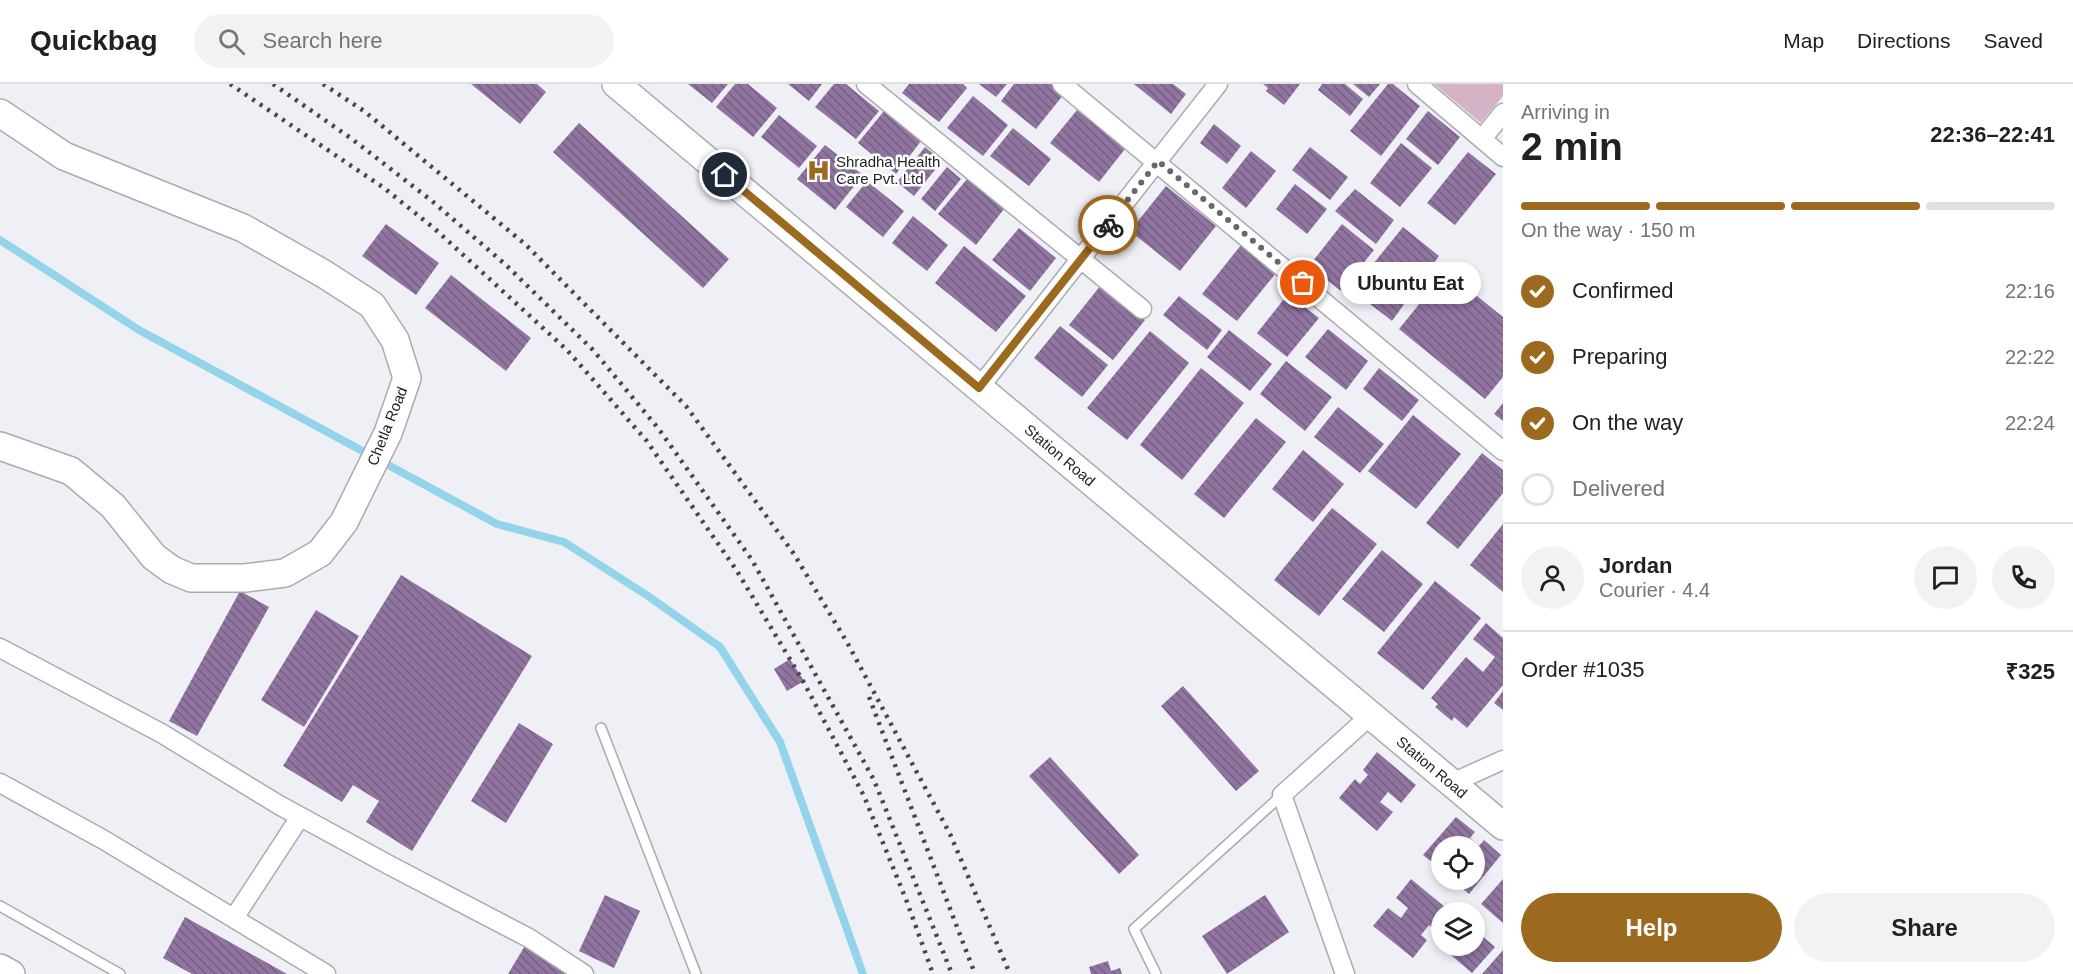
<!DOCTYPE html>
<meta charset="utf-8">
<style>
body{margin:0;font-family:Helvetica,sans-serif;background:#f2f2f2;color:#202124;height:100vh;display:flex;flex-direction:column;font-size:22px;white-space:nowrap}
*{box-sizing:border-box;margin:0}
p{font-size:20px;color:#757577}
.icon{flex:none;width:33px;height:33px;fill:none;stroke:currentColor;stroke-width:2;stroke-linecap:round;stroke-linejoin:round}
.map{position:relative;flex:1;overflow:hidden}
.sheet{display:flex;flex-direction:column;background:#fff;width:570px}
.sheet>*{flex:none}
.fabs{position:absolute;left:1431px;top:752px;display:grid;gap:12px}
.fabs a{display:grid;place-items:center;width:54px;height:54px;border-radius:50%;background:#fff;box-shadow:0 3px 9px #0003;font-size:30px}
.pin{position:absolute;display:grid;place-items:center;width:51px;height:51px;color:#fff;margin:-26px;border:3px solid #fff;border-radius:50%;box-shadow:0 2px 6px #0007}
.courier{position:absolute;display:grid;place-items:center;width:60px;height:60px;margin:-30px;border:4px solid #9c6a1e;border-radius:50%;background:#fff;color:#222;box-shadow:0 2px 8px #0007}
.bubble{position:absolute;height:42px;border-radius:21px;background:#fff;box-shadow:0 3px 9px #0003;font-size:20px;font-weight:800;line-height:42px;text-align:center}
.headline em{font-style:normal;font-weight:800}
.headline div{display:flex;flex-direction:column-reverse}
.headline{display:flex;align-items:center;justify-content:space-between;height:102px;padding:0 18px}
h1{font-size:39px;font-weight:800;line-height:45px}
.bar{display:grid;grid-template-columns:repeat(4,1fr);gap:9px 6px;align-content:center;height:72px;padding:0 18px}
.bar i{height:8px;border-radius:4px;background:#e0e0e0}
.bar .current{background:#9c6a1e}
.bar p{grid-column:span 4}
.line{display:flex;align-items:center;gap:15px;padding:0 18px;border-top:2px solid #e0e0e0}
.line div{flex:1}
.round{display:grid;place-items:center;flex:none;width:63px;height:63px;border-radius:32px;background:#f2f2f2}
ol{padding:0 18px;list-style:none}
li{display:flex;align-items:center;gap:18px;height:66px}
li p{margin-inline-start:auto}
li .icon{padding:6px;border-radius:50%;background:#9c6a1e;color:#fff;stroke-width:4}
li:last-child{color:#757577}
li i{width:33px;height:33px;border:3px solid #e0e0e0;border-radius:50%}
.button{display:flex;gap:12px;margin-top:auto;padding:12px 18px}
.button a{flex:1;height:69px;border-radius:36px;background:#9c6a1e;color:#fff;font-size:24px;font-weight:800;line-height:69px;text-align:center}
.button a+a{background:#f2f2f2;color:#202124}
header{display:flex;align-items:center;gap:36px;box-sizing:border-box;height:84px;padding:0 30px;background:#fff;border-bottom:2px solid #e0e0e0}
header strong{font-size:28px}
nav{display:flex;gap:33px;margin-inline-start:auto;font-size:21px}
.search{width:420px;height:54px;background:#f2f2f2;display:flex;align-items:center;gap:15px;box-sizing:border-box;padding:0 21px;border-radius:33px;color:#757577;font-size:22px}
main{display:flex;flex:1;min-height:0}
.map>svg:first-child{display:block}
.park{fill:#d4b3c6}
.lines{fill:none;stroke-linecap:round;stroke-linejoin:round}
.stream{stroke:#94d4eb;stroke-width:8}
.building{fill:url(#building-back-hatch)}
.lane-casing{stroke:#aaaab1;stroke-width:12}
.street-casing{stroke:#aaaab1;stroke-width:21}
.secondary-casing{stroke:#aaaab1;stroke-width:30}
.lane{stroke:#fff;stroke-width:9}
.street{stroke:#fff;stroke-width:18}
.secondary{stroke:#fff;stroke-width:27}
.rail{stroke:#47484b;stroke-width:4.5;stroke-dasharray:3 6;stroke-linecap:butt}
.done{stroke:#67686c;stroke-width:6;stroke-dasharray:0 10.8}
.route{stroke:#9c6a1e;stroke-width:8}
.labels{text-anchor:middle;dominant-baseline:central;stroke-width:5;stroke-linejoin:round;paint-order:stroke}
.poi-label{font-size:15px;fill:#1e1f21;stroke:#fff;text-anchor:start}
.street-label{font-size:15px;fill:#1e1f21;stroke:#fff}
</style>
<header>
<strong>Quickbag</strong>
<div class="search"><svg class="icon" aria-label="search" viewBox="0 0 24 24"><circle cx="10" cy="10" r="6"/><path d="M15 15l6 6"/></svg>Search here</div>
<nav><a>Map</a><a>Directions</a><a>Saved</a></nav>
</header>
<main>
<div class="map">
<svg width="1503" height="890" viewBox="0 0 1503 890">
<defs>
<pattern id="building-back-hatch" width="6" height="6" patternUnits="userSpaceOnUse" patternTransform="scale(1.5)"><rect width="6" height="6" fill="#9175a1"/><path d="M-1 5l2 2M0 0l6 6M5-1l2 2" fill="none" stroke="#765f83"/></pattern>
</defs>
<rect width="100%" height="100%" fill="#eff0f6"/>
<path class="park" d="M 1434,0 L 1503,0 L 1503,12 L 1481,39 Z"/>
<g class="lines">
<path class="stream" d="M 0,156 L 139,246 L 497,440 L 564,458 L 648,512 L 720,563 L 780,658 L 863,890"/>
</g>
<path class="building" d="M 471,0 L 537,0 L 546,8 L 520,40 Z
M 688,0 L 728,0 L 712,19 Z
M 735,0 L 748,0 L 777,24 L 753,53 L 716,23 Z
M 788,0 L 822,0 L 809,17 Z
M 834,0 L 846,0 L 879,27 L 856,55 L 815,23 Z
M 909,0 L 963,0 L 967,4 L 939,38 L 902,9 Z
M 979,0 L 1007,0 L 996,13 Z
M 1014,0 L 1052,0 L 1064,10 L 1036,45 L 1001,17 Z
M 1134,0 L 1173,0 L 1186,10 L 1171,30 Z
M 1263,0 L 1300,0 L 1284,21 L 1266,7 L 1268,4 Z
M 1322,0 L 1345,0 L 1363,15 L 1350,32 L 1318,6 Z
M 1353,0 L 1380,0 L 1369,13 Z
M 1388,0 L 1393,0 L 1420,22 L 1381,72 L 1350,47 Z
M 973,12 L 1008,41 L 983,72 L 947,44 Z
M 1077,26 L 1125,65 L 1099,98 L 1050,59 Z
M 884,27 L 921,57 L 896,90 L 858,59 Z
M 1428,27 L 1460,53 L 1438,81 L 1406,55 Z
M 779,31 L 817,62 L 799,84 L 761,53 Z
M 579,39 L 729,175 L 703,204 L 553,68 Z
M 1214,40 L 1241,62 L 1227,80 L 1200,59 Z
M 1013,44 L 1051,75 L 1029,102 L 990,72 Z
M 1401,59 L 1432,84 L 1400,123 L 1370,99 Z
M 825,61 L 863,91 L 835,126 L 797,95 Z
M 925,63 L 942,77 L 914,112 L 897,98 Z
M 1310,63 L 1348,93 L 1330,116 L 1292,86 Z
M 1251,67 L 1276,87 L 1246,124 L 1222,104 Z
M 1468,68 L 1496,90 L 1455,141 L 1427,119 Z
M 947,83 L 961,95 L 935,127 L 921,115 Z
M 967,95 L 1004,125 L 976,161 L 938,130 Z
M 867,97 L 904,127 L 883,153 L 846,123 Z
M 1295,100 L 1327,125 L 1307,150 L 1276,125 Z
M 1166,102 L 1216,142 L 1180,187 L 1130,147 Z
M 1355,105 L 1394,136 L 1376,160 L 1335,127 Z
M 913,132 L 948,161 L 927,187 L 892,159 Z
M 386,140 L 439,179 L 416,211 L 362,172 Z
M 1342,140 L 1374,166 L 1341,207 L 1309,182 Z
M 1403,143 L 1439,172 L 1392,237 L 1352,206 Z
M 1019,144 L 1056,174 L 1030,207 L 992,176 Z
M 1241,161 L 1276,189 L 1237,237 L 1202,210 Z
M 964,162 L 1026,212 L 996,248 L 935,199 Z
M 1446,187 L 1503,233 L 1503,293 L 1485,315 L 1399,245 Z
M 451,191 L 531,254 L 506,287 L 425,224 Z
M 1101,201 L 1145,236 L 1113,276 L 1069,241 Z
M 1288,210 L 1319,234 L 1287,273 L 1257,249 Z
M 1179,212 L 1222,246 L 1207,266 L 1163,231 Z
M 1060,242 L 1108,281 L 1082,313 L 1034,274 Z
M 1328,245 L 1368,277 L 1346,306 L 1305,273 Z
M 1229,246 L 1272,280 L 1250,307 L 1207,273 Z
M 1150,247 L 1189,279 L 1127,356 L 1087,324 Z
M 1286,277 L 1332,313 L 1305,347 L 1260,310 Z
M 1201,284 L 1244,319 L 1182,396 L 1140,361 Z
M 1379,284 L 1419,316 L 1402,337 L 1363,305 Z
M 1503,319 L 1503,337 L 1494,330 Z
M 1338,323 L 1384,360 L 1360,389 L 1314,353 Z
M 1413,331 L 1461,370 L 1416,425 L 1368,387 Z
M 1256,334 L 1286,358 L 1224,434 L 1194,410 Z
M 1303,366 L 1344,400 L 1313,438 L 1272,405 Z
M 1482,369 L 1503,386 L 1503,409 L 1458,465 L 1426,439 Z
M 1332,424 L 1377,460 L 1319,532 L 1274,496 Z
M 1503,440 L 1503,508 L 1470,481 Z
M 1382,466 L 1423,500 L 1384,548 L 1342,515 Z
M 401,491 L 532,572 L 412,767 L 366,738 L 379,717 L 353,701 L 342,718 L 283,682 Z
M 1435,497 L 1481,534 L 1423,606 L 1377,569 Z
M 240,507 L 269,523 L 197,652 L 169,637 Z
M 316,526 L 359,552 L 304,643 L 261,616 Z
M 1486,539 L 1503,554 L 1503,601 L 1467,644 L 1454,633 L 1452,637 L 1435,623 L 1438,620 L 1431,614 L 1466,573 L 1483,588 L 1495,573 L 1473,555 Z
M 790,575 L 804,597 L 787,607 L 774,585 Z
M 1183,602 L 1259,687 L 1236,707 L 1161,622 Z
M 1503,607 L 1503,626 L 1494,619 Z
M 519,639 L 553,660 L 506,739 L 471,717 Z
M 1377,668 L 1416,701 L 1401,719 L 1388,708 L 1380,718 L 1393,728 L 1377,747 L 1339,714 L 1355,695 L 1360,700 L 1368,691 L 1363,686 Z
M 1050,673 L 1139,771 L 1119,790 L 1029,692 Z
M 1456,733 L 1475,748 L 1470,754 L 1479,762 L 1484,756 L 1501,771 L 1469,810 L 1452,795 L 1474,795 L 1474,762 L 1442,762 L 1442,786 L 1423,771 Z
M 1411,795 L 1451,828 L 1442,828 L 1442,838 L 1435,846 L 1429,841 L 1421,851 L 1427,856 L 1413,874 L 1373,842 L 1388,824 L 1401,834 L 1408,824 L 1396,814 Z
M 1503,795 L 1503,839 L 1481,820 Z
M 605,811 L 640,827 L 614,884 L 579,867 Z
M 1265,811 L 1289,848 L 1227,890 L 1202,852 Z
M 185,833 L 287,890 L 192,890 L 163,874 Z
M 1474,845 L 1495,863 L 1472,889 L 1439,861 L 1474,861 Z
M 526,860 L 576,890 L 508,890 Z
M 1503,866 L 1503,890 L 1482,890 Z
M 1108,877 L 1111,887 L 1120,884 L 1122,890 L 1091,890 L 1089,883 Z"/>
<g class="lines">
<defs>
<path id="lane" d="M 601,644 L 696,890
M 0,822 L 120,890
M 1156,890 L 1134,845 L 1282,711"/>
<path id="street" d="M 866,0 L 1142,225
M 1062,0 L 1503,367
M 1417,0 L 1503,73
M 1482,55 L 1503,29
M 979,304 L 1218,0
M 0,564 L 161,649 L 279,721 L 389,781 L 529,854 L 584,890
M 0,699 L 104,756 L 326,890
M 1452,699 L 1503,676
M 234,834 L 300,733
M 1345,890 L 1282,711 L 1371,631"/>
<path id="secondary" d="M 616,0 L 1503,742
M 0,29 L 64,72 L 243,144 L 324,190 L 372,221 L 395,256 L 407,294 L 388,349 L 344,438 L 320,469 L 285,489 L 245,494 L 191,494 L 172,486 L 154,473 L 113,422 L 71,387 L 0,362
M 0,884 L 11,890"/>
</defs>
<use href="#lane" class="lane-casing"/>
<use href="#street" class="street-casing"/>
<use href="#secondary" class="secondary-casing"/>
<use href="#lane" class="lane"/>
<use href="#street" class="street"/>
<use href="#secondary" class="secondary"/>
<path class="rail" d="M 230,0 L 384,104 L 435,145 L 567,266 L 646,356 L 737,487 L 803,597 L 864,712 L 907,818 L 933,890
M 273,0 L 352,55 L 432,117 L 506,181 L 593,266 L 658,344 L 752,476 L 874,696 L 952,890
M 323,0 L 364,27 L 525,160 L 686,322 L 794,470 L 848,560 L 950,750 L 1010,890
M 869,613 L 975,890"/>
</g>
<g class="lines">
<path class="done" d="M 1108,141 L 1158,77 L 1303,199"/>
<path class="route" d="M 725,91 L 979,304 L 1108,141"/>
</g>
<defs>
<symbol id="hospital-bare" viewBox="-9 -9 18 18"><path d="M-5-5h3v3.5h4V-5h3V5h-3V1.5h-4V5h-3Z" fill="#9c6a1e" stroke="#fff" stroke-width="2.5" paint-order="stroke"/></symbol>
</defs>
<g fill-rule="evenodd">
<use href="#hospital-bare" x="802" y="70" width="33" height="33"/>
</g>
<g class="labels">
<g class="poi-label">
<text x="836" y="77">Shradha Health<tspan x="836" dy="17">Care Pvt. Ltd</tspan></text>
</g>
<g class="street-label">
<text transform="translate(387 342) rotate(-68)">Chetla Road</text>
<text transform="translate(1060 371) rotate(40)">Station Road</text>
<text transform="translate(1432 683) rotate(40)">Station Road</text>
</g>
</g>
</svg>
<div class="fabs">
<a><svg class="icon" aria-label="locate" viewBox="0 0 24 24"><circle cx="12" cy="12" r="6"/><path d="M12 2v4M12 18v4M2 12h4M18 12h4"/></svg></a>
<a><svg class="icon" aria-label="layers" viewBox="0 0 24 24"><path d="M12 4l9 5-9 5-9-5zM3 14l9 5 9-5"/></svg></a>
</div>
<div class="pin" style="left:1303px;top:199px;background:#ea580c"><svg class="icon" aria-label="bag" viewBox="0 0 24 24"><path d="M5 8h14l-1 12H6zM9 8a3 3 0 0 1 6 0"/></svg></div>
<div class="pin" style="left:725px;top:91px;background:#1f2937"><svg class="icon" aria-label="home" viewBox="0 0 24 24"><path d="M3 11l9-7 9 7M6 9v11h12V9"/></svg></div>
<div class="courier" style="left:1108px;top:141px"><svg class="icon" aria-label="bike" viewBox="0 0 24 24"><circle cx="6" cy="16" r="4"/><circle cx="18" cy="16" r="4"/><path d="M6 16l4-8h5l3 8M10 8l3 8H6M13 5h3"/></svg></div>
<div class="bubble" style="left:1340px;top:178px;width:141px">Ubuntu Eat</div>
</div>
<section class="sheet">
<div class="headline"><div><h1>2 min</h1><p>Arriving in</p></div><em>22:36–22:41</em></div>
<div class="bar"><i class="current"></i><i class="current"></i><i class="current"></i><i></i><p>On the way · 150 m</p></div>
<ol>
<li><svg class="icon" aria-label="check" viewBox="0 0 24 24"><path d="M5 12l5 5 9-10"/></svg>Confirmed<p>22:16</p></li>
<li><svg class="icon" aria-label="check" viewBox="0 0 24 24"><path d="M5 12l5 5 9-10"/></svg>Preparing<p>22:22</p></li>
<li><svg class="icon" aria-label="check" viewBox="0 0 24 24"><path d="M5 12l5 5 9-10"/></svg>On the way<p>22:24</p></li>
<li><i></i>Delivered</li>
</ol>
<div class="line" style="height:108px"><a class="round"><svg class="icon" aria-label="person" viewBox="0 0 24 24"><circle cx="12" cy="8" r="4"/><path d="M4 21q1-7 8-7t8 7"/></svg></a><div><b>Jordan</b><p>Courier · 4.4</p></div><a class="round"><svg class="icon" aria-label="chat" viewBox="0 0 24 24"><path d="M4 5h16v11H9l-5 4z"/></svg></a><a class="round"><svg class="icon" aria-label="phone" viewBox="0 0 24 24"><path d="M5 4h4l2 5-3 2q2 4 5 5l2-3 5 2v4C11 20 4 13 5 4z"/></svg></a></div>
<div class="line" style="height:78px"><div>Order #1035</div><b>₹325</b></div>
<div class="button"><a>Help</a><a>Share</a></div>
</section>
</main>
